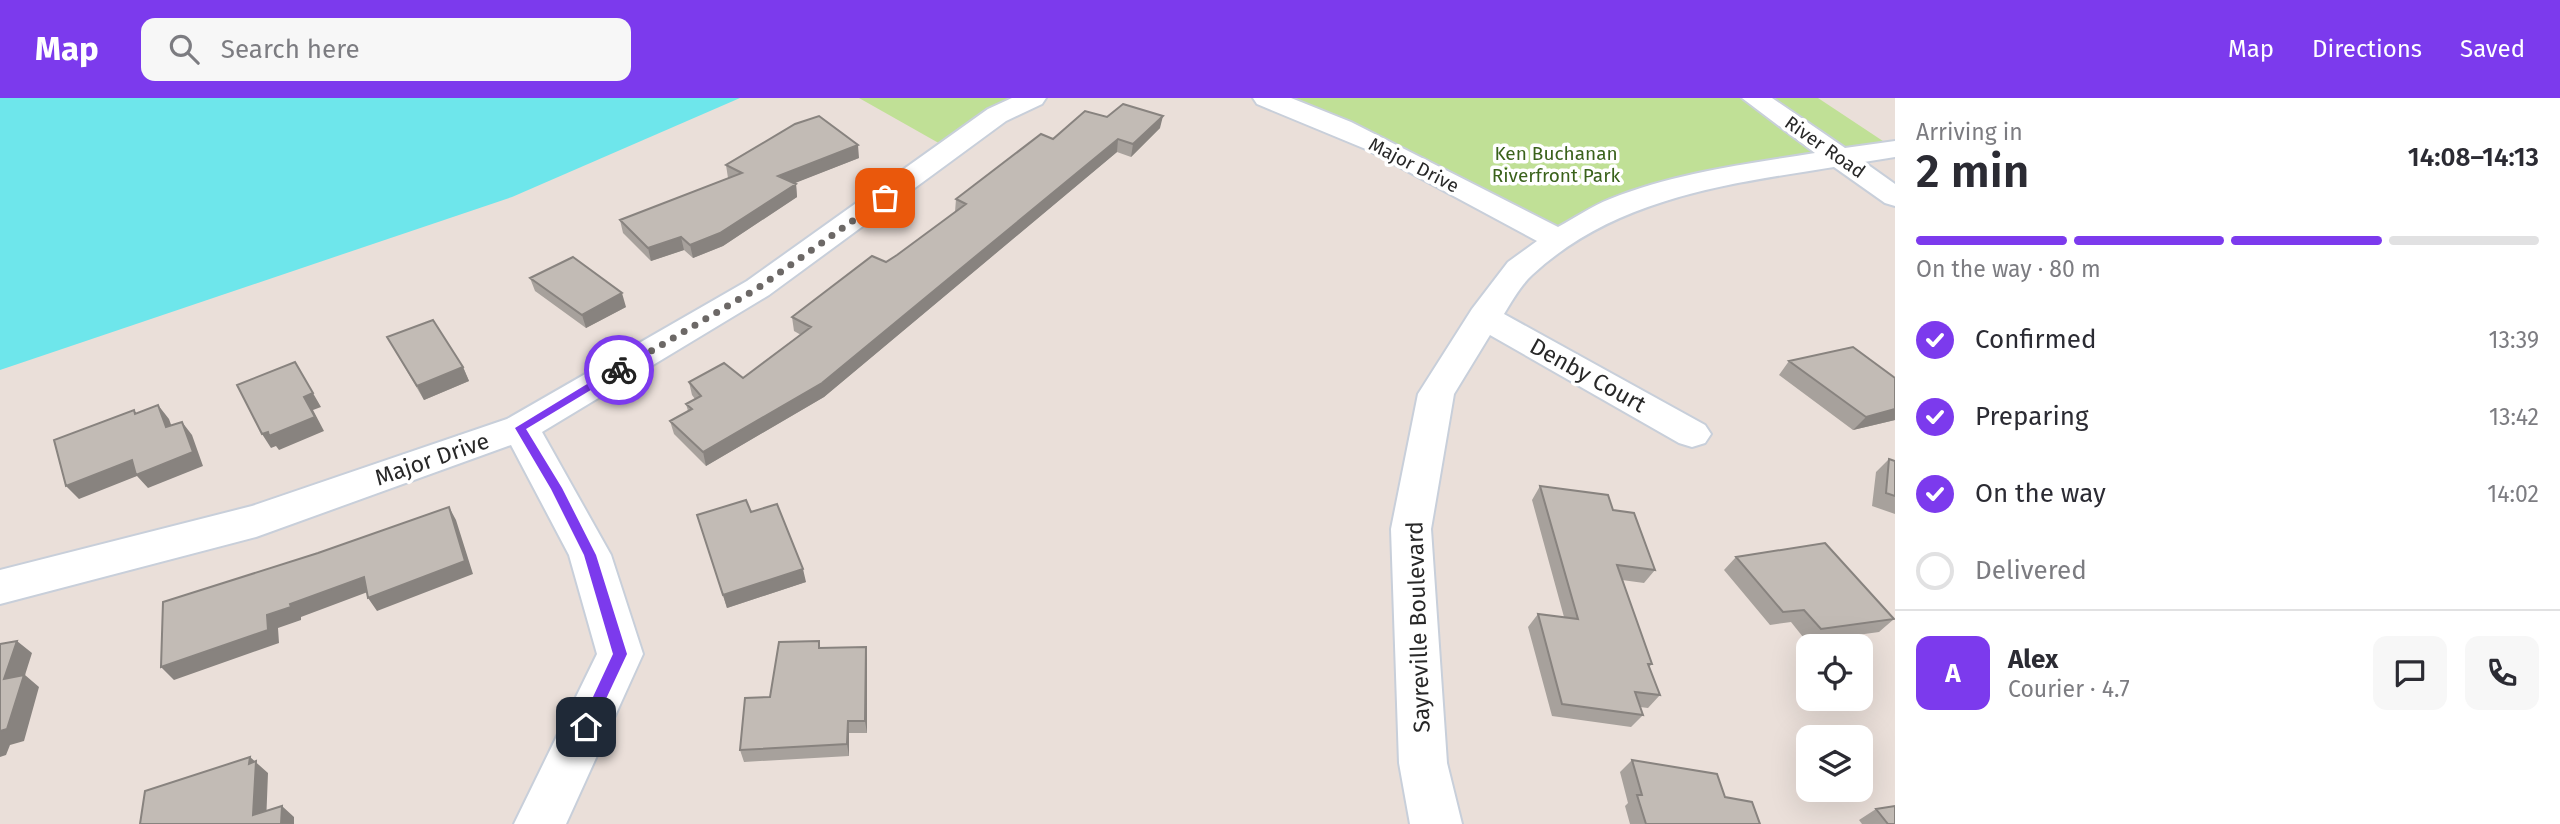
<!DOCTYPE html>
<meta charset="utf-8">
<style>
body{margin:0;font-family:"Fira Sans",sans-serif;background:#f7f7f7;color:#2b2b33;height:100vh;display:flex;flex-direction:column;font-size:26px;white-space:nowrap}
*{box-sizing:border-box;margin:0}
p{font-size:23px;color:#7c7c81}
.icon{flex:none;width:38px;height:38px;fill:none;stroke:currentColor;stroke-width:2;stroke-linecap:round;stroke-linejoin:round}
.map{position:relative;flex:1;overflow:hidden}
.details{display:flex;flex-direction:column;background:#fff;width:665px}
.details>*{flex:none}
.tools{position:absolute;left:1796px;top:536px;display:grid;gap:14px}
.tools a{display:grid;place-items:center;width:77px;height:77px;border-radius:14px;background:#fff;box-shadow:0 7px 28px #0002;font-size:35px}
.pin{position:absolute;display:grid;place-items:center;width:60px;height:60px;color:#fff;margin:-30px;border-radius:14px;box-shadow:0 4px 10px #0006}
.courier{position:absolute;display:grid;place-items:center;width:70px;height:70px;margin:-35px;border:5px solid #7c3aed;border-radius:50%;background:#fff;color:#222;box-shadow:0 2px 9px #0007}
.headline em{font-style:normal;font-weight:600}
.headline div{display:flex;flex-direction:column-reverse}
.headline{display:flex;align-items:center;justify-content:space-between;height:119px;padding:0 21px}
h1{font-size:46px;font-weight:600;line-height:52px}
.bar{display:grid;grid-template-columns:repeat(4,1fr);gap:10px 7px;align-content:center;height:84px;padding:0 21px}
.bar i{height:9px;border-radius:5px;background:#e1e1e2}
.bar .active{background:#7c3aed}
.bar p{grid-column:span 4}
.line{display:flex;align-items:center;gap:18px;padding:0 21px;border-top:2px solid #e1e1e2}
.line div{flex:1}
.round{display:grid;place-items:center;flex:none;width:74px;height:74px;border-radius:14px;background:#f7f7f7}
ol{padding:0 21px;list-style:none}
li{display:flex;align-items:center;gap:21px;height:77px}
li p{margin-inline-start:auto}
li .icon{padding:7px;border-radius:50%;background:#7c3aed;color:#fff;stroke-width:4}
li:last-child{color:#7c7c81}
li i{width:38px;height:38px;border:4px solid #e1e1e2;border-radius:50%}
header{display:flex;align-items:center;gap:42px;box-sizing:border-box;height:98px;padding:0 35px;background:#7c3aed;color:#fff}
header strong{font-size:33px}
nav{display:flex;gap:38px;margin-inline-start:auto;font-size:24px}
.search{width:490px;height:63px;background:#f7f7f7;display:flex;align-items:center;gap:18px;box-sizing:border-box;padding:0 24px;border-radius:14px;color:#7c7c81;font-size:26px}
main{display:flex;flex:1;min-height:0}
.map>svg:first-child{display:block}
.green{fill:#c0e096}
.water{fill:#6ee6eb}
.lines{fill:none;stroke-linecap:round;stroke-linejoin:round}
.minor-casing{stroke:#c8cfda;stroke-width:4}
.minor{fill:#fff;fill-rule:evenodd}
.wall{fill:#a7a19c}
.shaded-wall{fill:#88837f}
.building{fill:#c2bbb5;stroke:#88837f;stroke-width:2}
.route{fill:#7c3aed}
.done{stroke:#6c6866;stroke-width:7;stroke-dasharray:0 12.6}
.labels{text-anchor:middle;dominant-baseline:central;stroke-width:7;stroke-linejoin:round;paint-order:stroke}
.far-street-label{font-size:19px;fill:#282828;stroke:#fff}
.far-park-label{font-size:19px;fill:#3a621b;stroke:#fff}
.street-label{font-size:23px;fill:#282828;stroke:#fff}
</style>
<header>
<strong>Map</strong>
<div class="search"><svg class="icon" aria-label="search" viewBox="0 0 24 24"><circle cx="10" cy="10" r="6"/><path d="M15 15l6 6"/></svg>Search here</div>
<nav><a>Map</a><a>Directions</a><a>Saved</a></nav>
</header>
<main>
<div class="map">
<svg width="1895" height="726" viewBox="0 0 1895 726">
<rect width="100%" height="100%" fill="#eadfd9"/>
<path class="green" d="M 859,0 L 1033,0 L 951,52 Z
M 1266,0 L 1818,0 L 1895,51 L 1728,77 L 1558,142 Z"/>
<path class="water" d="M 0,0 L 740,0 L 512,99 L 0,272 Z"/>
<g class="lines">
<defs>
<path id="minor" d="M 1012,0 L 1046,0 L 1042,6 L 1006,23 L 769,197 L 542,334 L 611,457 L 643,556 L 566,726 L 514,726 L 597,556 L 569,457 L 511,347 L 256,439 L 0,506 L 0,472 L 252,408 L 507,321 L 747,183 L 988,11 Z
M 1253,0 L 1291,0 L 1351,24 L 1558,129 C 1575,120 1592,108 1610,101 C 1675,75 1746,66 1815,55 L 1742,0 L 1772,0 L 1845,50 L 1895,43 L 1895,59 L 1864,64 L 1895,86 L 1895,108 L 1885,105 L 1834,69 C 1727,86 1615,100 1532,177 C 1521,187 1512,203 1504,216 L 1705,327 L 1711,336 L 1705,345 L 1692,349 L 1679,345 L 1490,237 L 1454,296 L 1431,431 L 1447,665 L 1462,726 L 1410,726 L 1399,665 L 1391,431 L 1418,296 L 1472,211 L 1508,164 L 1537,143 L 1368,52 L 1257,6 Z"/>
</defs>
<use href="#minor" class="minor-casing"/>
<use href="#minor" class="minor"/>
</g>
<path class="wall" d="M 1107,19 L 1160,30 L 1131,59 L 1117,54 L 824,299 L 706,368 L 674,336 L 670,323 L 688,313 L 686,306 L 695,301 L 692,297 L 689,284 L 743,280 L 801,237 L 794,233 L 792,219 L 897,157 L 955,114 L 956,101 L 1053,41 Z
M 859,60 L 794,85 L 796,86 L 797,99 L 723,148 L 693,160 L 684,152 L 651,163 L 623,135 L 620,122 L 728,80 L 726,67 Z
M 530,180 L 626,209 L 586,230 L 535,193 Z
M 387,239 L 463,269 L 469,283 L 424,302 Z
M 1789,263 L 1895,280 L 1895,322 L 1853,332 L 1779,277 Z
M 1889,361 L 1895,363 L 1895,416 L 1872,408 L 1876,374 Z
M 1540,388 L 1613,412 L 1655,472 L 1644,485 L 1622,482 L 1652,566 L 1649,569 L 1660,597 L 1648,610 L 1640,609 L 1643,617 L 1631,629 L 1552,618 L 1528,529 L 1538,516 L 1564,519 L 1532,402 Z
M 751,414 L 806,484 L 727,510 L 697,417 Z
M 1736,459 L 1894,521 L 1879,534 L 1807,544 L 1791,524 L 1770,527 L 1724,472 Z
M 866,549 L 867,561 L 867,635 L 849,635 L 849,658 L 744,664 L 740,652 L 820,550 Z
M 1632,662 L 1725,699 L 1760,726 L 1630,726 L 1625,708 L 1628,705 L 1620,674 Z
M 1876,711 L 1895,726 L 1862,726 L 1859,722 Z"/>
<path class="shaded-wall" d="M 1163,18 L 1160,30 L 1131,59 L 1133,46 Z
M 1118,41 L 1117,54 L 824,299 L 706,368 L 703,354 Z
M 858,47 L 859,60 L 780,91 L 778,78 Z
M 796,86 L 797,99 L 723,148 L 693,160 L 690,147 Z
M 681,139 L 684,152 L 651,163 L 648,150 Z
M 622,195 L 626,209 L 586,230 L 582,217 Z
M 295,264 L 321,309 L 313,312 L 324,333 L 279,352 L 276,348 L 271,350 L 262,336 L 304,299 Z
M 463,269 L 469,283 L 424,302 L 417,288 Z
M 158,307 L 169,321 L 177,343 L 166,329 Z
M 1895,311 L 1895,322 L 1853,332 L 1866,319 Z
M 182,324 L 192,337 L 203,368 L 148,390 L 137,378 L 79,401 L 66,388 Z
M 449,409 L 456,422 L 473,476 L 377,513 L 368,500 Z
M 803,471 L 806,484 L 727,510 L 723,497 Z
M 364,479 L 373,492 L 301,519 L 301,522 L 278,530 L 279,545 L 174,582 L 161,569 L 290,506 Z
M 17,543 L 32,555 L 25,577 L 39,589 L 24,643 L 10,647 L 6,657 L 0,659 L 0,633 L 4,581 Z
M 866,549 L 867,561 L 867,635 L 865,623 Z
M 848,623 L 849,635 L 849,658 L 847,646 Z
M 250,659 L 268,675 L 266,726 L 253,717 L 249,666 Z
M 282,708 L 294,719 L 294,726 L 281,726 Z"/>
<path class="building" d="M 1123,6 L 1163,18 L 1133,46 L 1118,41 L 822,285 L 703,354 L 670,323 L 692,311 L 686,306 L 701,298 L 689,284 L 724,265 L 743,280 L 811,229 L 792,219 L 872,158 L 886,164 L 897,157 L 966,106 L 956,101 L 1041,36 L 1053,41 L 1085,13 L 1107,19 Z
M 819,18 L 858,47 L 778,78 L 796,86 L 720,135 L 690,147 L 681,139 L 648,150 L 620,122 L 742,75 L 726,67 L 795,26 Z
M 573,159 L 622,195 L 582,217 L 530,180 Z
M 433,222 L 463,269 L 417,288 L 387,239 Z
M 1853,249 L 1895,280 L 1895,311 L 1866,319 L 1789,263 Z
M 295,264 L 313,295 L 304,299 L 315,319 L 269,338 L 268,334 L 262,336 L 237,287 Z
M 158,307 L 166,329 L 182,324 L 193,354 L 136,377 L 132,362 L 66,388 L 54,342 L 134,312 L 135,316 Z
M 1889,361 L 1895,363 L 1895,398 L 1886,395 Z
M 1540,388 L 1608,397 L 1613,412 L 1634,415 L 1655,472 L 1617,467 L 1652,566 L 1648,566 L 1660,597 L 1635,594 L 1643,617 L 1562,606 L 1538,516 L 1578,521 Z
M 746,402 L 751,414 L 777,406 L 803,471 L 723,497 L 697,417 Z
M 449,409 L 465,463 L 368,500 L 364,479 L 290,506 L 291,509 L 267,517 L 268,532 L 161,569 L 163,504 L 318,455 Z
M 1825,445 L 1894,521 L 1821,531 L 1804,512 L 1783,514 L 1736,459 Z
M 17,543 L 4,581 L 24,577 L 7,631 L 0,633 L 0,546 Z
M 819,543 L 819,550 L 866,549 L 865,623 L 848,623 L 847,646 L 740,652 L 745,600 L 770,599 L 779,544 Z
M 250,659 L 249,666 L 256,663 L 253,717 L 282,708 L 281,726 L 140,726 L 145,693 Z
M 1632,662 L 1717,676 L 1725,699 L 1752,704 L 1760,726 L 1646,726 L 1637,697 L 1642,697 Z
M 1895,708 L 1895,726 L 1888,726 L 1876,711 Z"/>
<path class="route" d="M 615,269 L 624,272 L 526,331 L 562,390 L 596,457 L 627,556 L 591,633 L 586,635 L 579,629 L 613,556 L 584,457 L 551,391 L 515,330 Z"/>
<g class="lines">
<path class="done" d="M 619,272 L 758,190 L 885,100"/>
</g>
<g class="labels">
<g class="far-street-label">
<text transform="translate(1825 49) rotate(35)">River Road</text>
<text transform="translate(1414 67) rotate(27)">Major Drive</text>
</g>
<g class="far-park-label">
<text x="1556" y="55">Ken Buchanan<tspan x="1556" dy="22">Riverfront Park</tspan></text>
</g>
<g class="street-label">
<text transform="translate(1588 277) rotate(29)">Denby Court</text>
<text transform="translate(432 361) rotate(-19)">Major Drive</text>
<text transform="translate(1418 529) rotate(-92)">Sayreville Boulevard</text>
</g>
</g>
</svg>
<div class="tools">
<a><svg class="icon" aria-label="locate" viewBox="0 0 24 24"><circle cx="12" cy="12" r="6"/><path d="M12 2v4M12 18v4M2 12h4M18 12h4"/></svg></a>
<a><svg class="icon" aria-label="layers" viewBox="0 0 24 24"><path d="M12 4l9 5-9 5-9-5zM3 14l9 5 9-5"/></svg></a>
</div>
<div class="pin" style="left:885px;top:100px;background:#ea580c"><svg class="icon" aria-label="bag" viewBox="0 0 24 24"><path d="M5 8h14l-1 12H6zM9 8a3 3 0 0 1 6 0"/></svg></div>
<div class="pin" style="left:586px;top:629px;background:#1f2937"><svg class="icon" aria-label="home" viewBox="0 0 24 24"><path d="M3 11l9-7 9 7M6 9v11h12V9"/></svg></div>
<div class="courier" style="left:619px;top:272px"><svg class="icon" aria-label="bike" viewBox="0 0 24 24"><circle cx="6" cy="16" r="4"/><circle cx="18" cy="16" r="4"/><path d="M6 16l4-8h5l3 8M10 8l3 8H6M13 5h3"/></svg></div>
</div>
<section class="details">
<div class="headline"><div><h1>2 min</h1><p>Arriving in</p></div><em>14:08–14:13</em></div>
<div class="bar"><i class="active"></i><i class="active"></i><i class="active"></i><i></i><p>On the way · 80 m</p></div>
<ol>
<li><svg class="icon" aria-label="check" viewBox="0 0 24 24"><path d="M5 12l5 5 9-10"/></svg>Confirmed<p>13:39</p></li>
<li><svg class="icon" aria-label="check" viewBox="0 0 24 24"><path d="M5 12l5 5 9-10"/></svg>Preparing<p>13:42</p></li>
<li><svg class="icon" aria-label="check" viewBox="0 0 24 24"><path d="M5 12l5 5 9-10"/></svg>On the way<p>14:02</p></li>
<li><i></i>Delivered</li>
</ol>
<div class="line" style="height:126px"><b class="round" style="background:#7c3aed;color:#fff">A</b><div><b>Alex</b><p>Courier · 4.7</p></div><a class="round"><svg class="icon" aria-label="chat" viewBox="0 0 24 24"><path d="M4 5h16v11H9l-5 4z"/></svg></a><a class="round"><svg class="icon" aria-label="phone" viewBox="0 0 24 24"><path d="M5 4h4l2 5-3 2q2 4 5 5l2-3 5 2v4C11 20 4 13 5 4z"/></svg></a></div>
</section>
</main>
